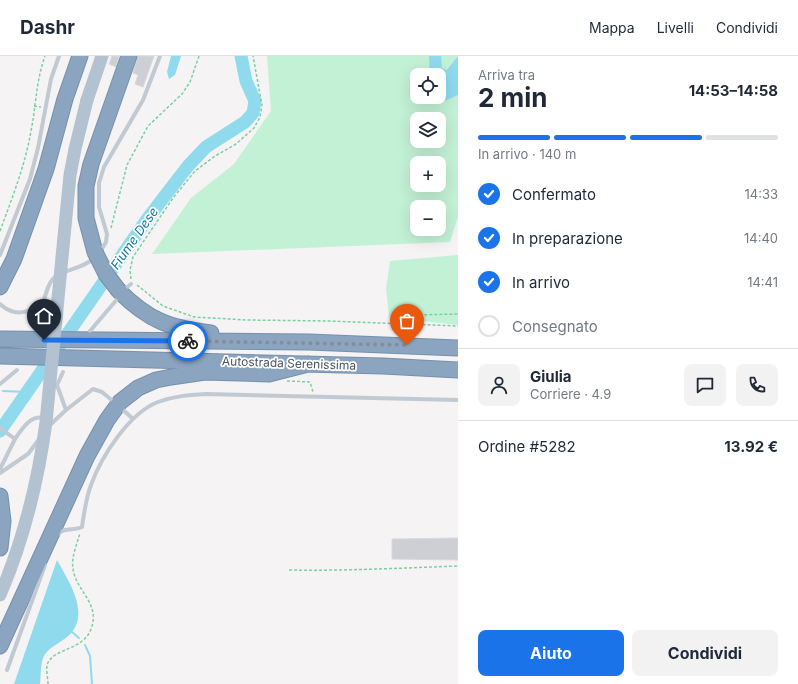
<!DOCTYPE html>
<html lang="it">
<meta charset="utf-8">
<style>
body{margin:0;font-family:Inter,sans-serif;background:#f2f2f3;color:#1f2937;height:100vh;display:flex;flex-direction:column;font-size:15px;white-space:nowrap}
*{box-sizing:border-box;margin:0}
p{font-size:13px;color:#747a83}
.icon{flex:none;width:22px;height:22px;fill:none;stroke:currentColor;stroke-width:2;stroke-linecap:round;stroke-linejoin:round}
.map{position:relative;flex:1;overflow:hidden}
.side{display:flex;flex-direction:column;background:#fff;width:340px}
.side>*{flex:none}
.controls{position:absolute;left:410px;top:12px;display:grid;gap:8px}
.controls a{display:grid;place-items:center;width:36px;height:36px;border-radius:8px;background:#fff;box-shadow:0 4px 16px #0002;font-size:20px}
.pin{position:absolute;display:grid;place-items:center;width:34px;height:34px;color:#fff;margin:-41px -17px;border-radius:50% 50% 50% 0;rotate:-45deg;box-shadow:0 0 4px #0007}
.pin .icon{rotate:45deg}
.courier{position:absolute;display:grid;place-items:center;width:40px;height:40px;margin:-20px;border:3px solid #1a73e8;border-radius:50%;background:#fff;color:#222;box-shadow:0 1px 5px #0007}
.headline em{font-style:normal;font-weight:700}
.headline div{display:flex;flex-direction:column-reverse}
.headline{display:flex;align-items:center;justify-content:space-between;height:68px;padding:0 20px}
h1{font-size:26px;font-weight:700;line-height:30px}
.bar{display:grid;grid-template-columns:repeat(4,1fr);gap:6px 4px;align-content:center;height:48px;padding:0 20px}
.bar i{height:5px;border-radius:3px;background:#e0e1e3}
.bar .active{background:#1a73e8}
.bar p{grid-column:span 4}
.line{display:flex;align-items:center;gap:10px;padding:0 20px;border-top:1px solid #e0e1e3}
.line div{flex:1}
.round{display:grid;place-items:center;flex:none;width:42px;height:42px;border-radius:8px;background:#f2f2f3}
ol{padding:0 20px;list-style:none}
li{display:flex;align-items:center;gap:12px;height:44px}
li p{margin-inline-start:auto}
li .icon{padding:4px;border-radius:50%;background:#1a73e8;color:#fff;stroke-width:4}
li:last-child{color:#747a83}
li i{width:22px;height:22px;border:2px solid #e0e1e3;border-radius:50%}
.action{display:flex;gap:8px;margin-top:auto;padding:8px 20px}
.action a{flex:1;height:46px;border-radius:8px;background:#1a73e8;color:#fff;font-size:16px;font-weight:700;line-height:46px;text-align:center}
.action a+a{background:#f2f2f3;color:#1f2937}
header{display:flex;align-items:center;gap:24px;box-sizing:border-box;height:56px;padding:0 20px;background:#fff;border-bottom:1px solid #e0e1e3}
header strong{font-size:19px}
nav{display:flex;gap:22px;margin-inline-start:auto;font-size:14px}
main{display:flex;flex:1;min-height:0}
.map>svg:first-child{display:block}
.green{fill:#c3f1d5;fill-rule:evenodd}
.water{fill:#90daee}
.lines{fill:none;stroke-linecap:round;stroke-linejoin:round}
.stream{stroke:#90daee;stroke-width:2}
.river{stroke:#90daee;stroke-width:13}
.building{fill:#cdcfd5;stroke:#d7d9de}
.motorway-casing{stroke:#7690ad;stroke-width:17}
.path{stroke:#7ad0a6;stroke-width:1.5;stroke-dasharray:3 2;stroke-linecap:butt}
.service{stroke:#c1cad2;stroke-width:4}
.primary{stroke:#b3c2d1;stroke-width:13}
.motorway{stroke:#8ba5c1;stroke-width:15}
.motorway-bridge-casing{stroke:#7690ad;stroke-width:17;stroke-linecap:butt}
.primary-bridge{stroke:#b3c2d1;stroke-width:13}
.motorway-bridge{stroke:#8ba5c1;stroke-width:15}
.done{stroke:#868d94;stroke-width:4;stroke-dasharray:0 7.2}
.route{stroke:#1a73e8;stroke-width:5}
.labels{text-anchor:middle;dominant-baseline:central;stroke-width:3.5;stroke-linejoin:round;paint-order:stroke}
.street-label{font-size:12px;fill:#4a5661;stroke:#fff}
.water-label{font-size:13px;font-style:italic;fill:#0c7c9b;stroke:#fff}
</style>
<header>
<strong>Dashr</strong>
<nav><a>Mappa</a><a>Livelli</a><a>Condividi</a></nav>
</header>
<main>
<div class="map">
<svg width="458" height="628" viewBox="0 0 458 628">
<rect width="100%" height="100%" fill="#f5f3f3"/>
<path class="green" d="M 267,0 L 458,0 L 458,161 L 450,186 L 152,198 L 191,142 L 234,108 L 271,55 ZM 417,19 L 439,19 L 439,41 L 417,41 ZM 417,63 L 439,63 L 439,85 L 417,85 ZM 417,107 L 439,107 L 439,129 L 417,129 ZM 417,151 L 439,151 L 439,173 L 417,173 Z
M 458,199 L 458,269 L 389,261 L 386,233 L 390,205 Z"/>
<path class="water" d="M 171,0 L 181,0 L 175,19 L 169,23 L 167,16 Z
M 429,0 L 441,0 L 442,12 L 447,14 L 458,0 L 458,39 L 438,48 L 431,45 L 435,41 L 439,41 L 439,19 L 430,19 Z
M 57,504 C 68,524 89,555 72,576 C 65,585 52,589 45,598 C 40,606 41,618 40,628 L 14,628 Z"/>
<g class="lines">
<path class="stream" d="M 3,335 L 26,336
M 72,576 L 79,582
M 85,589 L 90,600 L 92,628"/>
<path class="river" d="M 0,375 L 148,162 L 188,110 L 206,91 L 245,66 L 253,57 L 255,45 L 246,25 L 241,0"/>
</g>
<path class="building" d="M 112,0 L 119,0 L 116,11 L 109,8 Z
M 138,0 L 154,0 L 143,31 L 135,28 L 138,19 L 133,17 Z
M 458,482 L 458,504 L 392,503 L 392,483 Z"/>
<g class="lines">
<defs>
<path id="motorway" d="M 95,196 L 86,162 L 86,130 L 91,108 L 129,0
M 0,231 L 14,203 L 46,113 L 65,43 L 80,0
M 119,235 C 149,265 170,272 211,277
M 0,283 L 309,286 L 458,292
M 0,300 L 383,310 L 458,314
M 0,440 L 3,465 L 0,492
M 0,590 L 87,400 L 107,364 L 120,346 L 138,332 L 156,324 L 171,321 L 205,316 L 269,318 L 308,308"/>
</defs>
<use href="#motorway" class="motorway-casing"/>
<path class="path" d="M 34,50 L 41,51
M 111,172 L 127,109 L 148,70 L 182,38 L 190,26 L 199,0
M 0,175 C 12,142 25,110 31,75 C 36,50 36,25 45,0
M 131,223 L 130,214 L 133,201 L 173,142 L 195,115 L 215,100 L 236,88 L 254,72 L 260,61 L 262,49 L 253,0
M 137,229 L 163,250 L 194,261 L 247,264 L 329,265 L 458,270
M 401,266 L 415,259 L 458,258
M 287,325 L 310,326 L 313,336
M 289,514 C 346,515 402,512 458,510
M 48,628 C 48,623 46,615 47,609 C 52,592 83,595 91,573 C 101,548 76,535 73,513 C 71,501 77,488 80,477"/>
<path class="service" d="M 100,196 L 106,186 L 107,178 L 99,151 L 99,127 L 104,111 L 143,44 L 160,0
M 0,199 L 30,123 L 38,92 L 51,23 L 59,0
M 126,232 L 131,228
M 0,248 C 14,261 27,257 42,249 C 48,257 51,268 44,276
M 42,249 C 46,240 47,229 53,223 C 65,212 82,214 95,201
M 90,275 L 119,241
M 63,316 L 57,329 L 66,354
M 0,328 L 17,314
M 121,352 L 132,362
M 50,369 L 66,354 L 93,333 L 102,336 L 114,346
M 0,372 L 15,383 C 22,373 30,359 44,362
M 0,413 L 15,383
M 0,417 L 28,398 L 40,382
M 58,478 C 64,471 74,475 82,471 C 84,457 86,442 91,429 C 101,401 129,357 158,346 C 174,340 189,339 206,338 L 458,344
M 7,614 L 45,509"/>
<path class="primary" d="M 87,44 L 102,0"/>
<use href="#motorway" class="motorway"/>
<defs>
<path id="motorway-bridge" d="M 95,196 L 106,218 L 119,235"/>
</defs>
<use href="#motorway-bridge" class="motorway-bridge-casing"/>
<path class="primary-bridge" d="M 0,539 C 24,483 38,426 46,366 L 70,119 L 75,93 L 87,44"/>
<use href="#motorway-bridge" class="motorway-bridge"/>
</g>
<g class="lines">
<path class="done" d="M 188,285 L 407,289"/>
<path class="route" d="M 44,284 L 188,285"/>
</g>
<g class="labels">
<g class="street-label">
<text transform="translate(289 307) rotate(2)">Autostrada Serenissima</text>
</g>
<g class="water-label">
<text transform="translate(134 182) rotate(-55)">Fiume Dese</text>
</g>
</g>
</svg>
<div class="controls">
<a><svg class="icon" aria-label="locate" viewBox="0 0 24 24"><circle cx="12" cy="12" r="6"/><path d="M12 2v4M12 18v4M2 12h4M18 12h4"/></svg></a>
<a><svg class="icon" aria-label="layers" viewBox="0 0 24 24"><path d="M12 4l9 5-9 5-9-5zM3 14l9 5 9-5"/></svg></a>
<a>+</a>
<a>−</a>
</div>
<div class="pin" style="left:407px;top:289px;background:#ea580c"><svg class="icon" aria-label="bag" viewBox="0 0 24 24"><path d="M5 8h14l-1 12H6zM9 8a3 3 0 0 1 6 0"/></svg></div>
<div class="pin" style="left:44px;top:284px;background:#1f2937"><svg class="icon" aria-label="home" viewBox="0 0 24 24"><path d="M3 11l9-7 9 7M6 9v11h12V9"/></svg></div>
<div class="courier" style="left:188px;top:285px"><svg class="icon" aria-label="bike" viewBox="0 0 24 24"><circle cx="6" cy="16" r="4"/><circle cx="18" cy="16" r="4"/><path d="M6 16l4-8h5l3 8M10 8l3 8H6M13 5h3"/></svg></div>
</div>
<section class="side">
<div class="headline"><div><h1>2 min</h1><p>Arriva tra</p></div><em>14:53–14:58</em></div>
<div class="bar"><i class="active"></i><i class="active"></i><i class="active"></i><i></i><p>In arrivo · 140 m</p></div>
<ol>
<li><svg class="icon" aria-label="check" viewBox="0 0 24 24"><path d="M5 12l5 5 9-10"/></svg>Confermato<p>14:33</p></li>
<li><svg class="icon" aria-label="check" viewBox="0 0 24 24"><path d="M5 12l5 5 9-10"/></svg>In preparazione<p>14:40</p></li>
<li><svg class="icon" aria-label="check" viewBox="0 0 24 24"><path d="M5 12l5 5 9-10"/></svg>In arrivo<p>14:41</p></li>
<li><i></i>Consegnato</li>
</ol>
<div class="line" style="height:72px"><a class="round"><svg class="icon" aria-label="person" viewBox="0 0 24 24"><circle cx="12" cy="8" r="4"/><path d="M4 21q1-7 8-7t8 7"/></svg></a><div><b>Giulia</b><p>Corriere · 4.9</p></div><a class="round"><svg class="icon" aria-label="chat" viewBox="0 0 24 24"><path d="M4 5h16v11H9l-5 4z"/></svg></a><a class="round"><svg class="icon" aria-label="phone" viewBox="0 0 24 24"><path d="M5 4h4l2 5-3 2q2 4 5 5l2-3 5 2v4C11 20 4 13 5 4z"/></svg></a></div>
<div class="line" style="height:52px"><div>Ordine #5282</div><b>13.92 €</b></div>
<div class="action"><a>Aiuto</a><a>Condividi</a></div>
</section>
</main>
